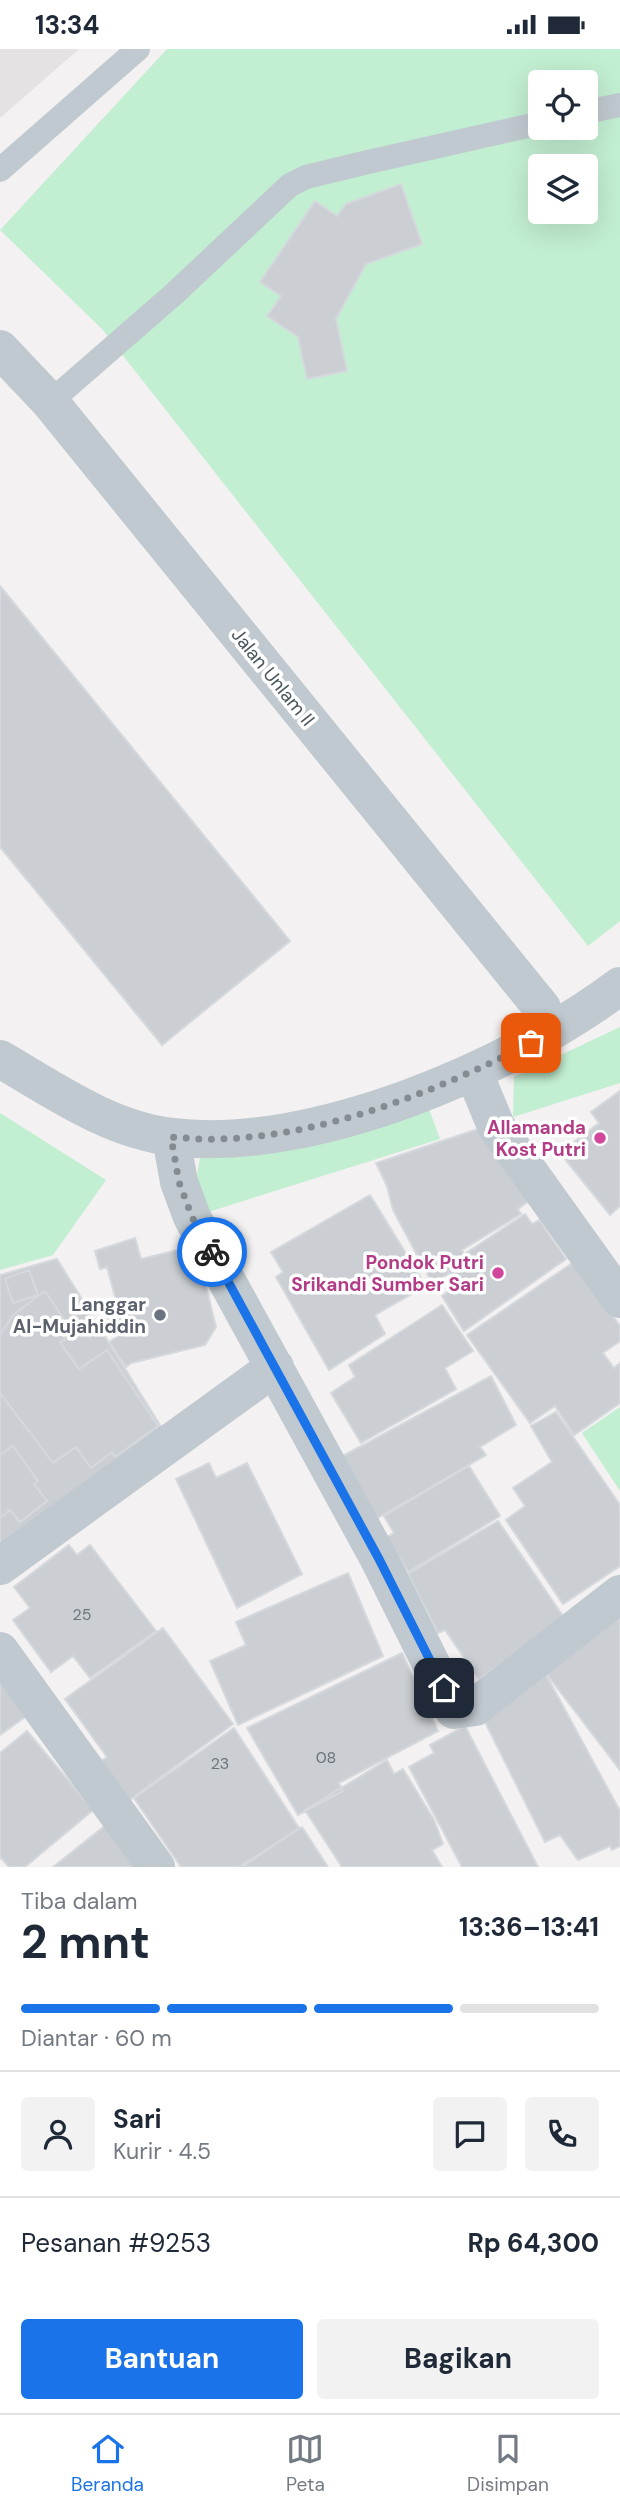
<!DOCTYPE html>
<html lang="id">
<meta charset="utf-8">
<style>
body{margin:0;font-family:"DM Sans",sans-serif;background:#f2f2f3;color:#1f2937;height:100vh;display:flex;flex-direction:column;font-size:26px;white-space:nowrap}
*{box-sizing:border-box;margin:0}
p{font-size:23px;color:#747a83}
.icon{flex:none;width:38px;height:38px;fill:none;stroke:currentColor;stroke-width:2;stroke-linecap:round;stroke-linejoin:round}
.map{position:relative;height:1818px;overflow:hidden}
.sheet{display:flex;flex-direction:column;background:#fff;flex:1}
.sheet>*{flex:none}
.controls{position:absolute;left:528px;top:21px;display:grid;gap:14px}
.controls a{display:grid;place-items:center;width:70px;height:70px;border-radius:7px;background:#fff;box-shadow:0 7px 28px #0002;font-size:35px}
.pin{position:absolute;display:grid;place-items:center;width:60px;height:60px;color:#fff;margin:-30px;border-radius:14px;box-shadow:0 4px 10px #0006}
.courier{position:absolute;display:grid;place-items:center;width:70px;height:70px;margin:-35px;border:5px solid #1a73e8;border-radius:50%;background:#fff;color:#222;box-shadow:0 2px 9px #0007}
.headline em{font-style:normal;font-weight:700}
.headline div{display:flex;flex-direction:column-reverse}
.headline{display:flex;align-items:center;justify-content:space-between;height:119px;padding:0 21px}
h1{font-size:46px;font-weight:700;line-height:52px}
.bar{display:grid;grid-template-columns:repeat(4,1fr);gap:10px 7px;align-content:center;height:84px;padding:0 21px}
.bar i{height:9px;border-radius:5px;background:#e0e1e3}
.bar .current{background:#1a73e8}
.bar p{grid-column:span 4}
.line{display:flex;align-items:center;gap:18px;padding:0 21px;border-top:2px solid #e0e1e3}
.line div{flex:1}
.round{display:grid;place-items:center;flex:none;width:74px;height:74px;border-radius:7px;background:#f2f2f3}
.primary-button{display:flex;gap:14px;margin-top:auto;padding:14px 21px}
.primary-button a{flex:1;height:80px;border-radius:7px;background:#1a73e8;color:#fff;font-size:28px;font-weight:700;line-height:80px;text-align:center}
.primary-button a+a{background:#f2f2f3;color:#1f2937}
.status{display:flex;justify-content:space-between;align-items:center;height:49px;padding:0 35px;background:#fff;direction:ltr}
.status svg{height:19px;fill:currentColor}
.menu{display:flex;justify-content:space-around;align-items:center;height:98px;border-top:2px solid #e0e1e3;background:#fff;font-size:19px;color:#747a83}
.menu a{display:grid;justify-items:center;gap:4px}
.menu .current{color:#1a73e8}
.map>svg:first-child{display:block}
.education{fill:#e4e2e3}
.green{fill:#c2eed1;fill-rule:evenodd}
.building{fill:#cbcfd3;stroke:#d5d8dc;stroke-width:2}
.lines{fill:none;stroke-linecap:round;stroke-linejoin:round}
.lane{stroke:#c0c9cf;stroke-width:24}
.street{stroke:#c0c9cf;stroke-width:38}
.done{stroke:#848c91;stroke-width:7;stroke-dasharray:0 12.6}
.route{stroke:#1a73e8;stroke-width:9}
.hotel-dot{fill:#d1479c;stroke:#fff;stroke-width:2.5}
.worship-dot{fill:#6b7280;stroke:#fff;stroke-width:2.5}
.labels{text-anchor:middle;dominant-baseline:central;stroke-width:7;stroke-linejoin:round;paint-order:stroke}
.number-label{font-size:16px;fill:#6a747b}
.street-label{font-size:19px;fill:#49565e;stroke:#fff}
.hotel-label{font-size:19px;font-weight:bold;fill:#b23c85;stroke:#fff;text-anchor:end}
.worship-label{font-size:19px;font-weight:bold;fill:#5b616d;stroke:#fff;text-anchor:end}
</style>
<div class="status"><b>13:34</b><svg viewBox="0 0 49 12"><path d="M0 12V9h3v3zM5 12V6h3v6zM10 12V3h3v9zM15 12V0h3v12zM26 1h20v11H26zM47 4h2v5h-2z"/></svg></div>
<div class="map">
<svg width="620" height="1818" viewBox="0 0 620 1818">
<rect width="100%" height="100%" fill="#f3f1f1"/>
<path class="education" d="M 0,0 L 79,0 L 0,69 Z"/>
<path class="green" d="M 167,0 L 620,0 L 620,872 L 588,897 L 102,280 L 0,181 ZM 541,33 L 586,33 L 586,79 L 541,79 ZM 541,117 L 586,117 L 586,163 L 541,163 Z
M 620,978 L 620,1034 L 513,1068 L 514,1028 Z
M 429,1060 L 440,1090 L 205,1164 L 197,1126 L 200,1109 L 258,1106 L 321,1093 Z
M 0,1064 L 106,1131 L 53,1206 L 0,1221 Z
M 620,1358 L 620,1442 L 582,1384 Z"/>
<path class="building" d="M 401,135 L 422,195 L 366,215 L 336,270 L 347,322 L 307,330 L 298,288 L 267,267 L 281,247 L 260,233 L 315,152 L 337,167 L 346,155 Z
M 0,537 L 290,892 L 162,996 L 0,798 Z
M 620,1042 L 620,1157 L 610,1166 L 560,1104 L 599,1074 L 591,1063 Z
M 481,1079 L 531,1150 L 518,1160 L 521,1165 L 462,1201 L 468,1214 L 432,1234 L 393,1161 L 387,1137 L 376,1114 Z
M 370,1146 L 426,1237 L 375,1266 L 385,1285 L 329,1321 L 276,1228 L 283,1223 L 271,1203 Z
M 525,1165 L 532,1175 L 539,1171 L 566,1210 L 464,1282 L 442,1247 L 453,1239 L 449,1232 L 454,1230 L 445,1218 Z
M 135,1189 L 141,1210 L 182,1200 L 200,1213 L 216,1278 L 205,1296 L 131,1314 L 126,1318 L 109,1293 L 122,1285 L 122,1282 L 112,1284 L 104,1253 L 116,1251 L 107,1218 L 100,1220 L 95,1202 Z
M 57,1210 L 163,1381 L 0,1500 L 0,1226 Z
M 574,1213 L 620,1277 L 620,1292 L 603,1304 L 614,1319 L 620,1314 L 620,1354 L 574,1386 L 555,1357 L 530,1374 L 467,1286 Z
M 29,1221 L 38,1246 L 13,1254 L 5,1230 Z
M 45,1242 L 65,1272 L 56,1277 L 65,1291 L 60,1293 L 79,1320 L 107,1301 L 158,1377 L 115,1408 L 112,1403 L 91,1419 L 76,1398 L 53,1414 L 0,1344 L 0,1286 L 13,1266 Z
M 442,1256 L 473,1302 L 445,1319 L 456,1340 L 361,1394 L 331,1344 L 355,1328 L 349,1316 Z
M 491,1327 L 516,1376 L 480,1398 L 486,1406 L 376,1470 L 341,1408 Z
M 556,1363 L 620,1456 L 620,1517 L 563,1555 L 506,1471 L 525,1457 L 513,1439 L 552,1413 L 531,1377 Z
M 13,1397 L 38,1432 L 34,1435 L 47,1452 L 20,1473 L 10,1461 L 0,1469 L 0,1406 Z
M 209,1414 L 216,1429 L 247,1414 L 302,1525 L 237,1559 L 176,1430 Z
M 469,1417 L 500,1467 L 408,1523 L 387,1488 L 394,1484 L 384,1467 Z
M 498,1472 L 565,1570 L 479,1630 L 445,1581 L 438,1584 L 408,1525 Z
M 69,1496 L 77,1506 L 90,1496 L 156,1582 L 90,1629 L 73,1607 L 51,1623 L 13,1571 L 30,1559 L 14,1538 Z
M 348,1524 L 383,1607 L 238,1676 L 210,1612 L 246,1596 L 236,1573 Z
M 620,1564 L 620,1721 L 545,1623 Z
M 163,1579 L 233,1675 L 128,1752 L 100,1713 L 107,1708 L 65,1650 Z
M 402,1604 L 438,1682 L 339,1734 L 343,1742 L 298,1766 L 247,1679 Z
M 544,1622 L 620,1762 L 620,1797 L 612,1801 L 610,1797 L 578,1811 L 560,1786 L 545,1793 L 483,1669 Z
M 0,1633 L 25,1668 L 0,1686 Z
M 465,1677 L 538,1818 L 462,1818 L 409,1718 L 434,1704 L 430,1696 Z
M 234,1679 L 299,1779 L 242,1818 L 181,1818 L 134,1749 Z
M 27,1682 L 93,1761 L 25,1818 L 9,1818 L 0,1808 L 0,1704 Z
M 387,1711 L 394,1725 L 403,1720 L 434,1771 L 443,1795 L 432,1801 L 442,1818 L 342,1818 L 305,1761 Z
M 106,1776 L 140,1818 L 53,1818 Z
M 302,1778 L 328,1818 L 239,1818 Z"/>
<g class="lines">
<path class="lane" d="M 586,63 L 620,56
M 0,121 L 138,0
M 50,353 L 174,245 L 290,136 L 306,128 L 368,113 L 541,74"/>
<path class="street" d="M 0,300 L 50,353 L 542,959
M 0,1010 C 53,1041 110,1081 172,1088 C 312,1105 511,1019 620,937
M 474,1024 L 496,1077 L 620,1250
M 171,1088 L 179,1133 L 192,1168 L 379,1510 L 454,1661 L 475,1658 L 620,1545
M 0,1517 L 275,1318
M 0,1602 L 156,1818"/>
</g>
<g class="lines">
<path class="done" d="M 212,1203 L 192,1168 L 179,1133 L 171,1088 C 187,1089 203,1091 219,1090 C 326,1087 437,1042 531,994"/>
<path class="route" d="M 212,1203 L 379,1510 L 444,1639"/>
</g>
<g class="hotel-dot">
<circle cx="600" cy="1089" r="7"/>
<circle cx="498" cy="1224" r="7"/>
</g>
<circle class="worship-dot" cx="160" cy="1266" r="7"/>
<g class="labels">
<g class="number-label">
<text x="82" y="1565">25</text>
<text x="326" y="1708">08</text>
<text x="220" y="1714">23</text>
</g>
<g class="street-label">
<text transform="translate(273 628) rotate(51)">Jalan Unlam II</text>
</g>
<g class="hotel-label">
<text x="586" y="1078">Allamanda<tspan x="586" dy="22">Kost Putri</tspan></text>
<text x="484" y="1213">Pondok Putri<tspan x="484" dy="22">Srikandi Sumber Sari</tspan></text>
</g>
<g class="worship-label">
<text x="146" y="1255">Langgar<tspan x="146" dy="22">Al-Mujahiddin</tspan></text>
</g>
</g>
</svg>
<div class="controls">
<a><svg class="icon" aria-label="locate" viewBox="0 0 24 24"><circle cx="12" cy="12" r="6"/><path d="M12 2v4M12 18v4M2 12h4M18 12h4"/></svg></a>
<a><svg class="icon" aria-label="layers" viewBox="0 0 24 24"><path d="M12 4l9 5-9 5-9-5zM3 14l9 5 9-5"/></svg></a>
</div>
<div class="pin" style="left:531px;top:994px;background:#ea580c"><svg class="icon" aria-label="bag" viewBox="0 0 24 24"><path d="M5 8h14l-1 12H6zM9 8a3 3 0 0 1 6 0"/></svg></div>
<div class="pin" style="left:444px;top:1639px;background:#1f2937"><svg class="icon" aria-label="home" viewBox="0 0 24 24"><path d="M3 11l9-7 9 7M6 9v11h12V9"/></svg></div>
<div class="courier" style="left:212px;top:1203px"><svg class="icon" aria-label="bike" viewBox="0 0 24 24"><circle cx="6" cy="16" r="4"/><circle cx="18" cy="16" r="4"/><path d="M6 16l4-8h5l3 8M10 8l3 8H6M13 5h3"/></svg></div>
</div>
<section class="sheet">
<div class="headline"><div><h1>2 mnt</h1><p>Tiba dalam</p></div><em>13:36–13:41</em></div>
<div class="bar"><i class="current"></i><i class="current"></i><i class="current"></i><i></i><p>Diantar · 60 m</p></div>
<div class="line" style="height:126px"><a class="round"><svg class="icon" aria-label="person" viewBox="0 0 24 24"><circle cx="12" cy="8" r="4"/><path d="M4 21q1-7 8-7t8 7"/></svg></a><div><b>Sari</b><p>Kurir · 4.5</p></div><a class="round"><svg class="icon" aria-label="chat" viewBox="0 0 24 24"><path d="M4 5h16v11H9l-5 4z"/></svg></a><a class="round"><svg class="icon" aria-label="phone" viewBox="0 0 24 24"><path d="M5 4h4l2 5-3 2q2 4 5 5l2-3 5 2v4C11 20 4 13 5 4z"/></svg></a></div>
<div class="line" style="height:91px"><div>Pesanan #9253</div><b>Rp 64,300</b></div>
<div class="primary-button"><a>Bantuan</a><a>Bagikan</a></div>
</section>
<nav class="menu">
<a class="current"><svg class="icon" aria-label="home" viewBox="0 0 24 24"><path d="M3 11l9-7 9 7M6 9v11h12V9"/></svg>Beranda</a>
<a><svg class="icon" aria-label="map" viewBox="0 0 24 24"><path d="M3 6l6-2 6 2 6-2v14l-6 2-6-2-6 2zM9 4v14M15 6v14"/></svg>Peta</a>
<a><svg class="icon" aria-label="saved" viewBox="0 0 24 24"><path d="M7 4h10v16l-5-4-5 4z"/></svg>Disimpan</a>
</nav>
